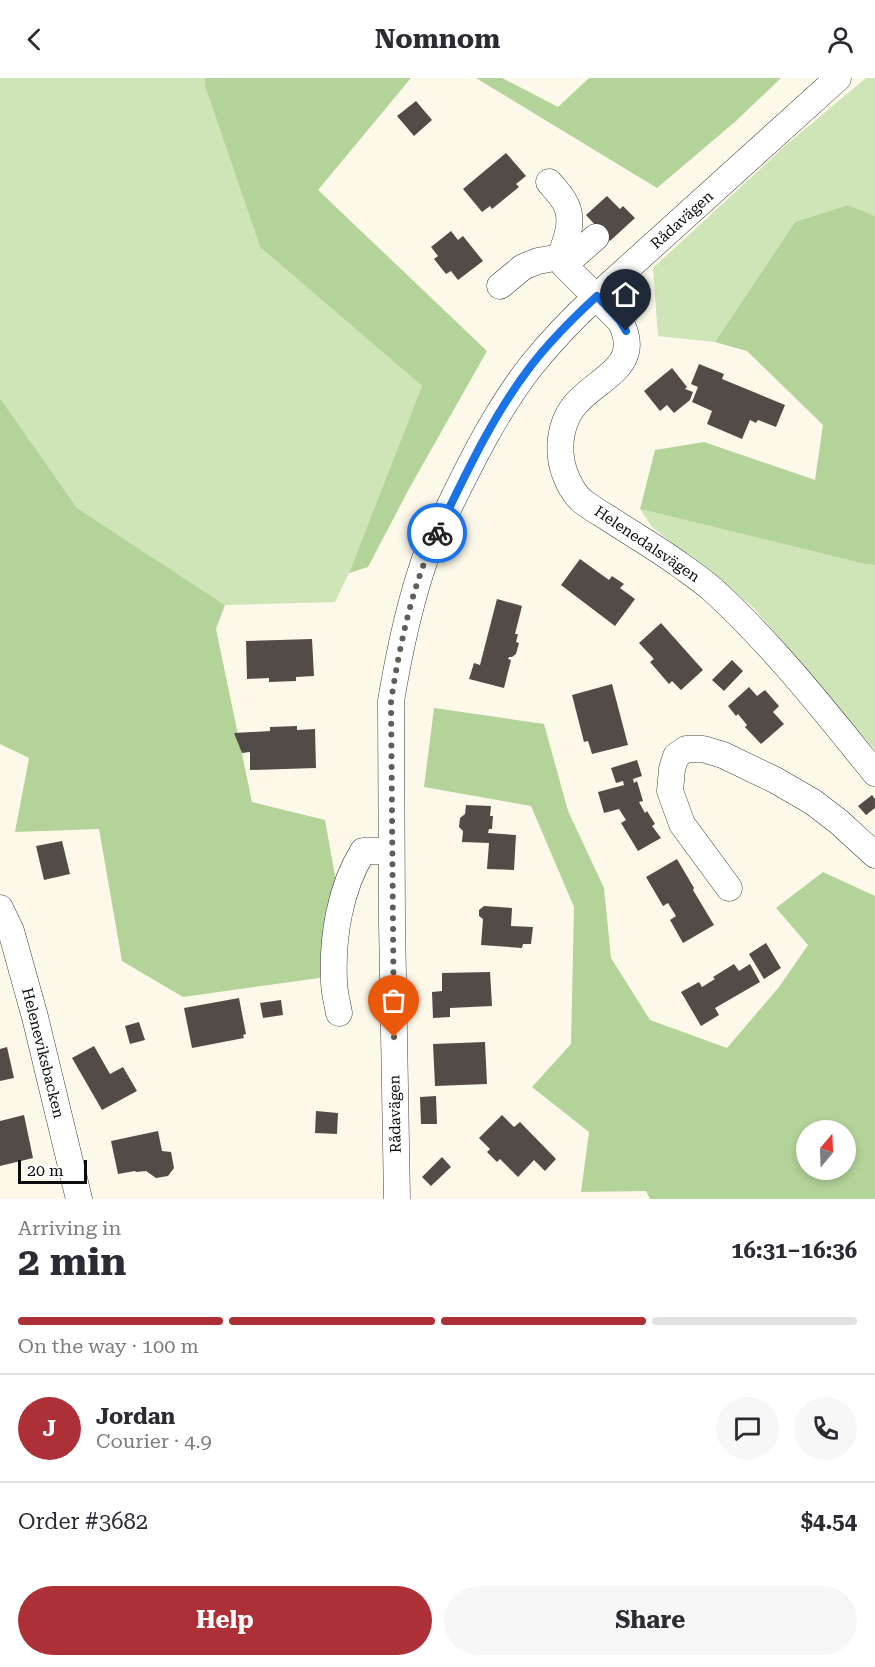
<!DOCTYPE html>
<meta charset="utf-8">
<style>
body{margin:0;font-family:"Roboto Serif",serif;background:#f7f7f7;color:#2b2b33;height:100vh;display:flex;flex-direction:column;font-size:22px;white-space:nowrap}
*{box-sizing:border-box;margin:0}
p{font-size:20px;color:#7c7c81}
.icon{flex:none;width:33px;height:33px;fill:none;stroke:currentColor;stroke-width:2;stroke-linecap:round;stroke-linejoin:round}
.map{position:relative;height:1121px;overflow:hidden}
.side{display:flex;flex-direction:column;background:#fff;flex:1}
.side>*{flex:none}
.needle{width:39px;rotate:19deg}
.controls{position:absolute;left:796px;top:1042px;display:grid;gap:12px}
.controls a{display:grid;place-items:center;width:60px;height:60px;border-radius:50%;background:#fff;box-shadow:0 3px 9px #0003;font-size:30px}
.scale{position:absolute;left:18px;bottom:15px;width:69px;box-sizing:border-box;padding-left:6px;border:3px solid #0b0b0b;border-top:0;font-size:16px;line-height:21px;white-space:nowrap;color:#0b0b0b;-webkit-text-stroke:4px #fff;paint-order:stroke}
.pin{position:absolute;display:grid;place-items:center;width:51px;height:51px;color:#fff;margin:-62px -26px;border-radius:50% 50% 50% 0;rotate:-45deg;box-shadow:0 0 6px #0007}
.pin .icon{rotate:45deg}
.courier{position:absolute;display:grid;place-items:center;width:60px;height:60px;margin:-30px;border:4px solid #1a73e8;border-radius:50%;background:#fff;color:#222;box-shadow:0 2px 8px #0007}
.headline em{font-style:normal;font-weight:700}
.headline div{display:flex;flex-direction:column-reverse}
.headline{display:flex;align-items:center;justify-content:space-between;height:102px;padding:0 18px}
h1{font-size:39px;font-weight:700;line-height:45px}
.bar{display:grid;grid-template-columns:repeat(4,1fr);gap:9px 6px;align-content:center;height:72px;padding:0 18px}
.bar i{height:8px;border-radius:4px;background:#e1e1e2}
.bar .on{background:#ad3037}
.bar p{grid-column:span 4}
.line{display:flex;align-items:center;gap:15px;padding:0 18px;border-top:2px solid #e1e1e2}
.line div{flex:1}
.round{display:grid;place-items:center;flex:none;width:63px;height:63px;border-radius:32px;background:#f7f7f7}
.button{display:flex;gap:12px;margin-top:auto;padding:12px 18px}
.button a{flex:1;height:69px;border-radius:36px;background:#ad3037;color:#fff;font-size:24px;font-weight:700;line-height:69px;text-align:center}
.button a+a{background:#f7f7f7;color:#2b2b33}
header{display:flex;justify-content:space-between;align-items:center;height:78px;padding:0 18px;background:#fff;font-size:27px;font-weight:700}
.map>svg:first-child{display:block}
.green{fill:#cfe4b7}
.forest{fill:#b3d398;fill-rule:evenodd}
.building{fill:#524c48}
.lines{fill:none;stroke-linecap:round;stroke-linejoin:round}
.minor-casing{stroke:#3e3e3e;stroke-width:27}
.minor{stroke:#fff;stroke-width:26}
.done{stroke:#605e59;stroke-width:6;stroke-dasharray:0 10.8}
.route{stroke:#1a73e8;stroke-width:8}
.labels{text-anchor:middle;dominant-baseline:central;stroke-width:6;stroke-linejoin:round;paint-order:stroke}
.street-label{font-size:15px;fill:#0b0b0b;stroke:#fff}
</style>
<header><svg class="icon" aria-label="back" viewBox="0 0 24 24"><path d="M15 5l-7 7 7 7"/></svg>Nomnom<svg class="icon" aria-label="person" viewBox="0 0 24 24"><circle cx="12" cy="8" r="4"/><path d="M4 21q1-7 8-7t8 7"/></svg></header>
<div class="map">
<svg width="875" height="1121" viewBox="0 0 875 1121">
<rect width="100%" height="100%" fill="#fdf9ea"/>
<path class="green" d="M 0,0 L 205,0 L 205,8 L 260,169 L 422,308 L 349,495 L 335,524 L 225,527 L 77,430 L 0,320 Z
M 866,0 L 875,0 L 875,138 L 848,127 L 795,144 L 715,264 L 658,258 L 653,190 L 785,68 Z
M 640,431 L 865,486 L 875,487 L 875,672 L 753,529 L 652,449 Z"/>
<path class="forest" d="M 205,0 L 411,0 L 318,112 L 487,273 L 410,409 L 368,489 L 349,495 L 422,308 L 260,169 L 205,8 Z
M 476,0 L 502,0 L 558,29 L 589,0 L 781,0 L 736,43 L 657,110 Z
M 848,127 L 875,138 L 875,487 L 865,486 L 640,431 L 655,372 L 704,364 L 815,402 L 823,347 L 747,273 L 715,264 L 795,144 Z
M 0,320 L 77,430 L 225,527 L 216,551 L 252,724 L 325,742 L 343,842 L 341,897 L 183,919 L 122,883 L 99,751 L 15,754 L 29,680 L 0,666 Z
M 434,630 L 544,646 L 568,733 L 604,810 L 611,880 L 650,942 L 727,970 L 779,909 L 808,867 L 776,830 L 823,794 L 875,818 L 875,1121 L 650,1121 L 646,1113 L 581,1114 L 589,1054 L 532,1009 L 571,966 L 574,829 L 531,728 L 424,709 ZM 807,1053 L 846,1053 L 846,1092 L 807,1092 Z"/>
<path class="building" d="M 416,23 L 432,42 L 414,58 L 397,38 Z
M 506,75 L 526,98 L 516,106 L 519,109 L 492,131 L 490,128 L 482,134 L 463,111 Z
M 607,118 L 620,131 L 623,128 L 635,140 L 610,163 L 586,137 Z
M 451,153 L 458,162 L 463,158 L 483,183 L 458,202 L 451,193 L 446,196 L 434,181 L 438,178 L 431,169 Z
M 699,286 L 724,296 L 722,301 L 785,327 L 776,349 L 758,342 L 756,345 L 750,342 L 742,361 L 707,346 L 712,333 L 692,324 L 698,309 L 691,306 Z
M 672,290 L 687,309 L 685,311 L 693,314 L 690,322 L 674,335 L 667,327 L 660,333 L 644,313 Z
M 580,481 L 609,502 L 612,498 L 624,506 L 620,510 L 635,521 L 615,548 L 561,507 Z
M 497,521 L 522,528 L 515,556 L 518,556 L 516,564 L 519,565 L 516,576 L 512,579 L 509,579 L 508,581 L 511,582 L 504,610 L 469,601 L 474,585 L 480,587 Z
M 661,545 L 703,592 L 681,612 L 672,603 L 669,606 L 650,584 L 654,581 L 639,565 Z
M 312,561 L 314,598 L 296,599 L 296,603 L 269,604 L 269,600 L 247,601 L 246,563 Z
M 732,582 L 743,593 L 724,613 L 712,602 Z
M 612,606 L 628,667 L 592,676 L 588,663 L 584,664 L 572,617 Z
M 749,609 L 757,618 L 765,612 L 779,628 L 773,634 L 784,646 L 761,666 L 745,649 L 747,647 L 738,636 L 736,638 L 728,628 Z
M 297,648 L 297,652 L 315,651 L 316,690 L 250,692 L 250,674 L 242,675 L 234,655 L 270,653 L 270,649 Z
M 637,682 L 642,698 L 633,701 L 634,705 L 637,703 L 643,723 L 639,724 L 645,735 L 647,733 L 655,746 L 652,748 L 661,760 L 638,773 L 621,745 L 626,742 L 619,731 L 604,735 L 598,714 L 624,707 L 623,703 L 616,705 L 611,690 Z
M 872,717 L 875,721 L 875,730 L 866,737 L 858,728 Z
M 466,727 L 491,728 L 490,738 L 493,738 L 492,751 L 489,751 L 488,755 L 516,757 L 514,792 L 487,791 L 489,765 L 462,764 L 463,753 L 459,749 L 460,740 L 465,736 Z
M 62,763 L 70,796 L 44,802 L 36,768 Z
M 677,781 L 694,810 L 693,812 L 714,847 L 683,865 L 670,842 L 676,838 L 668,825 L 663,828 L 646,799 Z
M 484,828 L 512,830 L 511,848 L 533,849 L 531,866 L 523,866 L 522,870 L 481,867 L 483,841 L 479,838 L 479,832 Z
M 766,865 L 781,890 L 764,901 L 749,876 Z
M 734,886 L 739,893 L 750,886 L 760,904 L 715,930 L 719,937 L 701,948 L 681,914 L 699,904 L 702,909 L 715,901 L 713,899 Z
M 490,894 L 492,928 L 450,930 L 450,939 L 433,940 L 432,914 L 442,913 L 442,895 Z
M 239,920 L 246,956 L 243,957 L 244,960 L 192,970 L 184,930 Z
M 281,922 L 283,937 L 263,940 L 260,925 Z
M 139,944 L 145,962 L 130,966 L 125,948 Z
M 485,964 L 487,1006 L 435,1008 L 433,966 Z
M 94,968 L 110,996 L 123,989 L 137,1013 L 102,1032 L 72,980 Z
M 7,969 L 14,1000 L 0,1003 L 0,971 Z
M 436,1018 L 437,1046 L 421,1046 L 420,1019 Z
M 316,1033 L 338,1035 L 337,1056 L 315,1055 Z
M 24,1037 L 33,1080 L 0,1088 L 0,1043 Z
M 502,1037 L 514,1049 L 520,1044 L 556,1081 L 545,1093 L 534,1082 L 518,1099 L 500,1081 L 497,1084 L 487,1074 L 490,1071 L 479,1060 Z
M 158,1053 L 162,1073 L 171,1074 L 174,1090 L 168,1098 L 156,1100 L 146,1093 L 136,1094 L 135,1093 L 118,1096 L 111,1063 Z
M 442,1079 L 451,1089 L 431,1108 L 422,1099 Z"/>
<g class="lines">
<defs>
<path id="minor" d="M 549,104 C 554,110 560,116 564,123 C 575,140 567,161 560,179 L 564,187 L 620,243 C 645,289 596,300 574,328 C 559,347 557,374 565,396 C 569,406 573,415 582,423 C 590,429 599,435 608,440 C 632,456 657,470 680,487 C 691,495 703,503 713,512 C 773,567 824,632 875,695
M 564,187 L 596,159
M 500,208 L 523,189 L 538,183 L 560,179
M 729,810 L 682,746 L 670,713 L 672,691 L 676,678 L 686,671 L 703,671 L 723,677 L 775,702 L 813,724 L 839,744 L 875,777
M 0,830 L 11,853 L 35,939 L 79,1121
M 339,935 C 337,924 334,913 334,903 C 332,859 340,810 363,773 L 391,773
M 397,1121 L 392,844 L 391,623 C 399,575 409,527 425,481 C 432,461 443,442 452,423 C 475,376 499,329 531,288 C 551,263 573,240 597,218 L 838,0"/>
</defs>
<use href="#minor" class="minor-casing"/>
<use href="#minor" class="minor"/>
</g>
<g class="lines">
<path class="done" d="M 394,959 L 391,623 C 400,566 412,507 437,455"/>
<path class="route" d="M 437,455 C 465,398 491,340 530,289 C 550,263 573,240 597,218 L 620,243 L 626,253"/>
</g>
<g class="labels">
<g class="street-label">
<text transform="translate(682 142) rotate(-42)">Rådavägen</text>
<text transform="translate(647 466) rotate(34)">Helenedalsvägen</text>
<text transform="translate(43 975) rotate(76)">Heleneviksbacken</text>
<text transform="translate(395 1036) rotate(-91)">Rådavägen</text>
</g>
</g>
</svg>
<div class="controls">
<a><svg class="needle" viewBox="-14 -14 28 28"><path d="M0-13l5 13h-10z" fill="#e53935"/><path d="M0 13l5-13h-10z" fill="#7c7c81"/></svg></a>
</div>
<div class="scale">20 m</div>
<div class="pin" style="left:394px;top:959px;background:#ea580c"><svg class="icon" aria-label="bag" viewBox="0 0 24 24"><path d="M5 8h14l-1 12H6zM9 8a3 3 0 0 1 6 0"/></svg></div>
<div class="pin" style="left:626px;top:253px;background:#1f2937"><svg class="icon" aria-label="home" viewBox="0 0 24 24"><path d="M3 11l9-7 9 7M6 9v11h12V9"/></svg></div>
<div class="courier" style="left:437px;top:455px"><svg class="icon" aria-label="bike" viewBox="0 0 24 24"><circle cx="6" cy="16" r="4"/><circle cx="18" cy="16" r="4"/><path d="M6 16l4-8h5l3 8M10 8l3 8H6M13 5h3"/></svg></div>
</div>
<section class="side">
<div class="headline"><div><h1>2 min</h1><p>Arriving in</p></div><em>16:31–16:36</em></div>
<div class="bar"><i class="on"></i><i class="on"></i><i class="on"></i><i></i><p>On the way · 100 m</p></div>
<div class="line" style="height:108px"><b class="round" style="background:#ad3037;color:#fff">J</b><div><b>Jordan</b><p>Courier · 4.9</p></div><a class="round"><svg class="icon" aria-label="chat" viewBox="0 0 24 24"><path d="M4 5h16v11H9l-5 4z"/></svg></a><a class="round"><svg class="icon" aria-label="phone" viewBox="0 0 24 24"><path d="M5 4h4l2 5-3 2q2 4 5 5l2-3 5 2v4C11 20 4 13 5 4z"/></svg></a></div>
<div class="line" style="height:78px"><div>Order #3682</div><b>$4.54</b></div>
<div class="button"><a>Help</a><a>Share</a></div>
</section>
